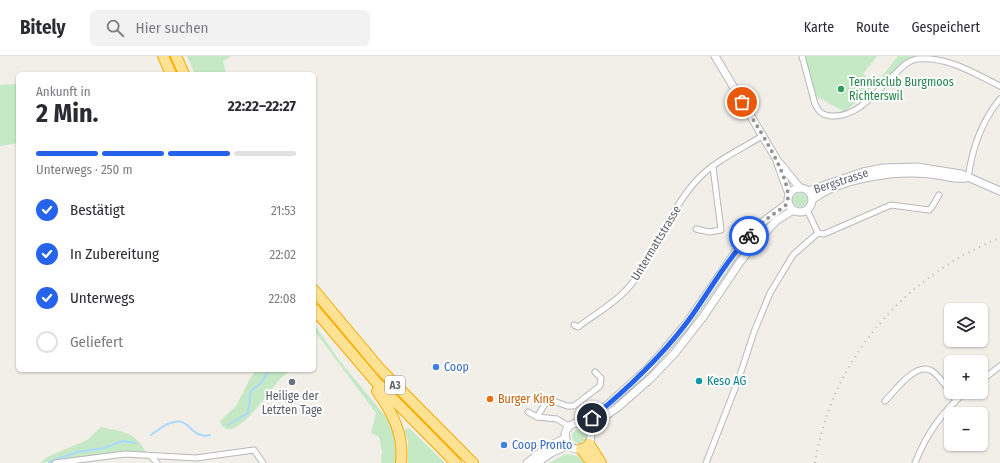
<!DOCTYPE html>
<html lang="de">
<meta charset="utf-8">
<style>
body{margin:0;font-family:"Fira Sans Condensed",sans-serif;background:#f2f2f3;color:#2b2b33;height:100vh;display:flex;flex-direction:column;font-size:15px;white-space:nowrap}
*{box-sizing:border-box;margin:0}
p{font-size:13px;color:#7c7c81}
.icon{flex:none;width:22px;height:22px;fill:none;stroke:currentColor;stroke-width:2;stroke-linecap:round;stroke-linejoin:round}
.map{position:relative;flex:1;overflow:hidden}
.side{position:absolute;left:16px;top:16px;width:300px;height:300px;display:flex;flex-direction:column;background:#fff;border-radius:6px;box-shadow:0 1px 3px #0004}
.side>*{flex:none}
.controls{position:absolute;left:944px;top:247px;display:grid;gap:8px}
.controls a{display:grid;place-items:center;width:44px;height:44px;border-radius:6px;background:#fff;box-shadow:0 1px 3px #0004;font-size:20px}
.pin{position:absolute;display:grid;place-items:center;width:34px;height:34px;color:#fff;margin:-17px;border:2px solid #fff;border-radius:50%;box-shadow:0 1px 4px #0007}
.courier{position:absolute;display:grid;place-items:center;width:40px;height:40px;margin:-20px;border:3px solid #2563eb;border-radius:50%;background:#fff;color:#222;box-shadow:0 1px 5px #0007}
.head em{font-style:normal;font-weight:700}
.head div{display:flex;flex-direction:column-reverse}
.head{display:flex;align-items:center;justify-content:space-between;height:68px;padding:0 20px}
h1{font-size:26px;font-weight:700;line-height:30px}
.bar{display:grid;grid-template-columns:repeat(4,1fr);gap:6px 4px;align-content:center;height:48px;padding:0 20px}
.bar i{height:5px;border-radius:3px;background:#e1e1e2}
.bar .selected{background:#2563eb}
.bar p{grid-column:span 4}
ol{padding:0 20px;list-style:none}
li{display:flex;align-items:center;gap:12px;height:44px}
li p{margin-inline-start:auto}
li .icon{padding:4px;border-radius:50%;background:#2563eb;color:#fff;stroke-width:4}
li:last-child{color:#7c7c81}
li i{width:22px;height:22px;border:2px solid #e1e1e2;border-radius:50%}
header{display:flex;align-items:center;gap:24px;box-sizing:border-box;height:56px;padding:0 20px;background:#fff;border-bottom:1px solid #e1e1e2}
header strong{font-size:19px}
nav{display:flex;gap:22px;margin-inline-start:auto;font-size:14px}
.search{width:280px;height:36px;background:#f2f2f3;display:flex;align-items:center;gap:10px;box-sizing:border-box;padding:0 14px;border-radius:6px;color:#7c7c81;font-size:15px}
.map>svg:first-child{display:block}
.green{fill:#c5e8c5}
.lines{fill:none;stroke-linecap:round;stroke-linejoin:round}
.stream{stroke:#aadaff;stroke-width:2}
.street-casing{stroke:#b5b8bc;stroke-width:7}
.secondary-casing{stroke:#b6babf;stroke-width:9}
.highway-casing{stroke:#f9ab00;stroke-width:12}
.street{stroke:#fff;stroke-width:5}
.secondary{stroke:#fff;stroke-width:7}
.highway{stroke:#fde293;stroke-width:10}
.rail{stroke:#b6b7b8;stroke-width:2;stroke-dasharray:1 5;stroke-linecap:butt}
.done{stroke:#929495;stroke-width:4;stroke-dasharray:0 7.2}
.route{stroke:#2563eb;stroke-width:5}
.leisure-dot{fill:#2e9e5b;stroke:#fff;stroke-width:1.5}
.shop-dot{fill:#3f7fe0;stroke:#fff;stroke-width:1.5}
.culture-dot{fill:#0f9aa8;stroke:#fff;stroke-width:1.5}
.worship-dot{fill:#6b7280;stroke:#fff;stroke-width:1.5}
.food-dot{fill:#e8710a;stroke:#fff;stroke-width:1.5}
.labels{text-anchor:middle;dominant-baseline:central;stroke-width:4;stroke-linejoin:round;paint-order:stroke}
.shield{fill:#fff;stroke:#8f9295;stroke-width:1}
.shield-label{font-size:11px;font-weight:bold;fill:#5f6368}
.leisure-label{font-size:12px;fill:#27864d;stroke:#fff;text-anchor:start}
.street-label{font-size:12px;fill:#5f6368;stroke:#fff}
.shop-label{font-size:12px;fill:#366cbe;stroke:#fff;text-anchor:start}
.culture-label{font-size:12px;fill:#0d838f;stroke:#fff;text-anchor:start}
.worship-label{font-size:12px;fill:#5b616d;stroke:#fff}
.food-label{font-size:12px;fill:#c56008;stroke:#fff;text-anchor:start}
</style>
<header>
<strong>Bitely</strong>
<div class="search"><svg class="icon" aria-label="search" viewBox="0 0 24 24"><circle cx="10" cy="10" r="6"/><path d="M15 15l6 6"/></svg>Hier suchen</div>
<nav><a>Karte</a><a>Route</a><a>Gespeichert</a></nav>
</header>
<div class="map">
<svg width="1000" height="407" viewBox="0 0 1000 407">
<rect width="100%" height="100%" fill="#f1efe8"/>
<path class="green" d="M 187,0 L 231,0 L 223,5 L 226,18 L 195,18 Z
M 805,0 L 877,0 L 863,18 L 876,28 L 898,0 L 913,0 L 907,3 L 876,31 L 872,31 L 845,56 L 814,39 Z
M 18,28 L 18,87 L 0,90 L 0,29 Z
M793 144a7 7 0 1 1 14 0a7 7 0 1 1-14 0Z
M 314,268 L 339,304 L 391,367 L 397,386 L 396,407 L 381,407 L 382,396 L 379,381 L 371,377 L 376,357 L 314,274 Z
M 256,314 L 292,314 C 288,317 281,321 278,325 C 271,334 229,395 220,365 L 236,350 L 251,321 Z
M 101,371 C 123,376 134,375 146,396 L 40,407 L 47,401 L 87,384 Z
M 409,372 L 445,407 L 408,407 L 408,385 L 404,374 Z
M572 380a7 7 0 1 1 14 0a7 7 0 1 1-14 0Z
M 566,398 L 578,400 L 585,407 L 549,407 Z"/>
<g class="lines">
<path class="stream" d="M 228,369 L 248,357 L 251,335 L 262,326 L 269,314
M 151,379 C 157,375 164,369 170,367 C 191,359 190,384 210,379
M 49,406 L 77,396 L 104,392 L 117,387 L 124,385 L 135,387"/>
<defs>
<path id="street" d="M 802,0 L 815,48 C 819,56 822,59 831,60 C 859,62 878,33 897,16 C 903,10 909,4 917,3 C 947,0 974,17 1000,30
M 968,122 C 972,93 981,66 1000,43
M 696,173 L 709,176 L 721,174 L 713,111
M 818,177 L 824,178 L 891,149 L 929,154 L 932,151 L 939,139
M 574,269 L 578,271 C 598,256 622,243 636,222 C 658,191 671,152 697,124 C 714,105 740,94 762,80
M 981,325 L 1000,310
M 885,345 C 895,335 916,305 932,315 C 941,321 949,335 956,344
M 528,356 L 537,361 L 557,363 L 570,371
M 537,361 L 548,343 L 567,350 L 574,350 L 600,330 L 601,322 L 595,316
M 151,400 L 157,407
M 55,407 L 125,398 L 196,402 L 254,394 L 263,407
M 706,407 L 738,325 L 754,276 L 770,237 L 793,199 L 818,177 L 807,154
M 915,407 C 926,379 942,355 966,336"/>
<path id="secondary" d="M 715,0 L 777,104 L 800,132
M 778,108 L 789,138
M788 144a12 12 0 1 1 24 0a12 12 0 1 1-24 0Z
M 808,135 L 863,116 L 883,112 L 917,111 L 961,118 L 1000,135
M 812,144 C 839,122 896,114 930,118 C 942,119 954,124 966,122
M565 380a13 13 0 1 1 26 0a13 13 0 1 1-26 0Z
M 585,369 L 647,313 L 665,293 L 686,268 L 739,191 L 764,165 L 788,147
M 590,375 L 601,363 L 618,351 L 651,322 L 674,298 L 703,261 L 740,206 L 751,192 L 776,165 L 793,154
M 527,407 L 547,391 L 566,382
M 537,407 L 551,397 L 569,389"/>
<path id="highway" d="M 163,0 L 171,18
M 176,0 L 184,18
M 314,234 L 380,313 L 473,407
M 314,253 L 377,327 L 456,407
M 377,335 C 393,357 404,379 401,407
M 589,388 L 601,407
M 581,393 L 592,407"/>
</defs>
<use href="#street" class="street-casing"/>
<use href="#secondary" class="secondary-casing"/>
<use href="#highway" class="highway-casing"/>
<use href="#street" class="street"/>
<use href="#secondary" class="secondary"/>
<use href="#highway" class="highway"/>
<path class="rail" d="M 815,407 C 831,304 904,220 1000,182"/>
</g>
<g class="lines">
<path class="done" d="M 742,46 C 753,64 800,132 785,150 L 764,165 L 749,180"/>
<path class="route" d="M 592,362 C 626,334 658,304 685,269 C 707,240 724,207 749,180"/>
</g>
<circle class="leisure-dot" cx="841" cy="33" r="4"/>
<g class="shop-dot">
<circle cx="436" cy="311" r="4"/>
<circle cx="504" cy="389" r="4"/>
</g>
<circle class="culture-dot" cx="699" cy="325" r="4"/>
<circle class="worship-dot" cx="292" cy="326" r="4"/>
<circle class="food-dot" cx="490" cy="343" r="4"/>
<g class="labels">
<rect class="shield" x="385" y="320" width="20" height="18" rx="3"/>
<g class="shield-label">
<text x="395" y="329">A3</text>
</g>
<g class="leisure-label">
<text x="849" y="26">Tennisclub Burgmoos<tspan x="849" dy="14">Richterswil</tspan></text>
</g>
<g class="street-label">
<text transform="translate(841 125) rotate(-18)">Bergstrasse</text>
<text transform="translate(656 187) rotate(-59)">Untermattstrasse</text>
</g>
<g class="shop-label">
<text x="444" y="311">Coop</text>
<text x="512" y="389">Coop Pronto</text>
</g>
<g class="culture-label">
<text x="707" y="325">Keso AG</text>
</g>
<g class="worship-label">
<text x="292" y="340">Heilige der<tspan x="292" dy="14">Letzten Tage</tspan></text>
</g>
<g class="food-label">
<text x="498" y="343">Burger King</text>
</g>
</g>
</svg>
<div class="controls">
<a><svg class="icon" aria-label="layers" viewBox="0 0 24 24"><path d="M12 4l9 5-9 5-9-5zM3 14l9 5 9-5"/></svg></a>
<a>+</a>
<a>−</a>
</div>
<div class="pin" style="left:742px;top:46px;background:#ea580c"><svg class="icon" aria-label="bag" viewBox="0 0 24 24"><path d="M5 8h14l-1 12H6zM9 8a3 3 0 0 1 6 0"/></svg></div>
<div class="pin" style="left:592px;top:362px;background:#1f2937"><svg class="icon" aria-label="home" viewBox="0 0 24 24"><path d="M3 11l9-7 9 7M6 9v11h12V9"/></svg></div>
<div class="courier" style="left:749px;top:180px"><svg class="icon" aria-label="bike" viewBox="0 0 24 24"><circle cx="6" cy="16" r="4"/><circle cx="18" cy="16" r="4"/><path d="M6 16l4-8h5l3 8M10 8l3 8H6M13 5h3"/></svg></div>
<section class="side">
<div class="head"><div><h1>2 Min.</h1><p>Ankunft in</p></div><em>22:22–22:27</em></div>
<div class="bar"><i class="selected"></i><i class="selected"></i><i class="selected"></i><i></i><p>Unterwegs · 250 m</p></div>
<ol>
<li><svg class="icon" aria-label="check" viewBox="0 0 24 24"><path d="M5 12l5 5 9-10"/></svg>Bestätigt<p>21:53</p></li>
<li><svg class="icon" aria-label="check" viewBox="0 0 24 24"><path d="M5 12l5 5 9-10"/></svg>In Zubereitung<p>22:02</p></li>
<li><svg class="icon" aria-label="check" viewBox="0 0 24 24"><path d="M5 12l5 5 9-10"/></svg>Unterwegs<p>22:08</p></li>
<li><i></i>Geliefert</li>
</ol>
</section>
</div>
